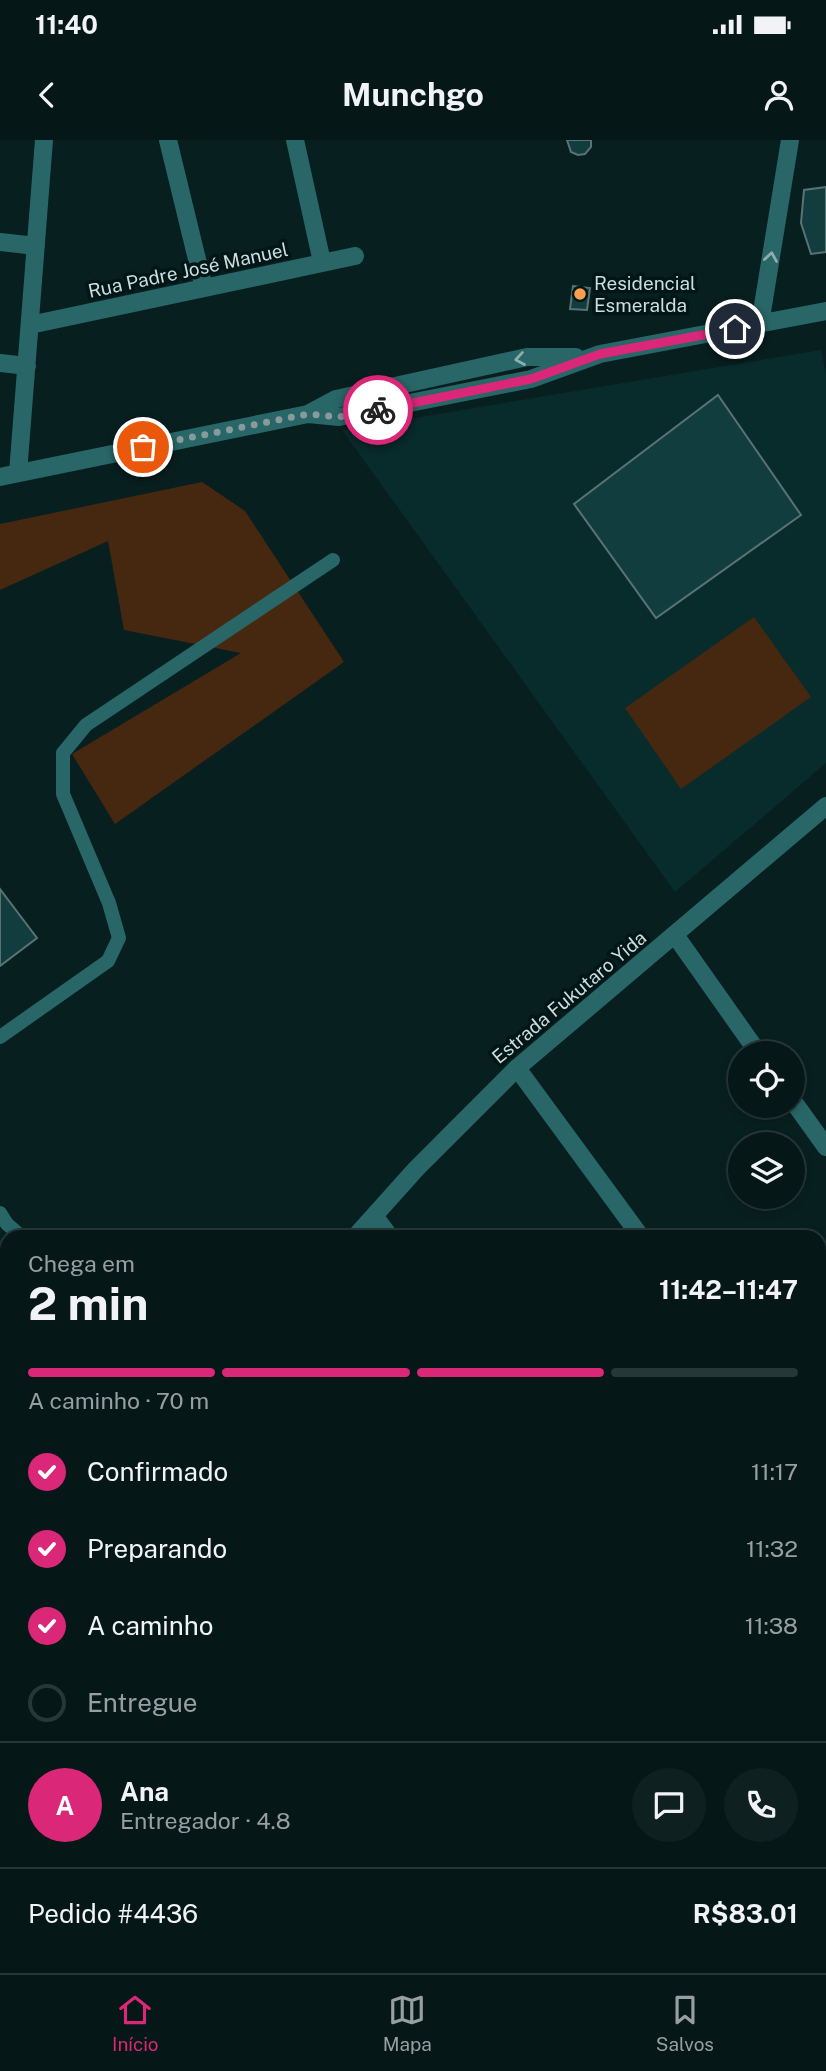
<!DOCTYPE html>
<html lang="pt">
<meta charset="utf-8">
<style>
body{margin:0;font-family:"Public Sans",sans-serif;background:#0f2021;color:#f1f3f6;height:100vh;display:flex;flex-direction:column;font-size:26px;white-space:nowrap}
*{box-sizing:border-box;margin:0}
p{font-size:23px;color:#989fa2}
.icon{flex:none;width:38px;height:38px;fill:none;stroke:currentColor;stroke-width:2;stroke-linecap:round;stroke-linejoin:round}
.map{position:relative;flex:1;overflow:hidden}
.drawer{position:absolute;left:0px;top:1090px;width:826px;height:744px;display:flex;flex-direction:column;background:#061718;border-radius:21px 21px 0 0;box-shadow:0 4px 10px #0003,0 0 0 2px #273637}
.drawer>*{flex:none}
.buttons{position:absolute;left:728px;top:901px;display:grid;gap:14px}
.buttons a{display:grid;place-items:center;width:77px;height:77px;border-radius:50%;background:#061718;box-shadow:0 4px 10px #0003,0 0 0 2px #273637;font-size:35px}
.pin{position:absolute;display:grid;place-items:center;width:60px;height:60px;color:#fff;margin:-30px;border:4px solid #fff;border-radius:50%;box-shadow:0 2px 7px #0007}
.courier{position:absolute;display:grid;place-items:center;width:70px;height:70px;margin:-35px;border:5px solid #db2777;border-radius:50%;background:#fff;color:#222;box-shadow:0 2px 9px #0007}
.summary em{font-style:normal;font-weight:700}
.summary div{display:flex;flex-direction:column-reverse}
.summary{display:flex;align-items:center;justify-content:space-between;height:119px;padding:0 28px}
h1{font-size:46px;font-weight:700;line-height:52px}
.bar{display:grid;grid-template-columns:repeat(4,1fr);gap:10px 7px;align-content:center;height:84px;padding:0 28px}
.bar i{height:9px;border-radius:5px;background:#273637}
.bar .on{background:#db2777}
.bar p{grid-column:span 4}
.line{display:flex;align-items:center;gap:18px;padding:0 28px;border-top:2px solid #273637}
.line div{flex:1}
.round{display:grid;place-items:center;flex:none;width:74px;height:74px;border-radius:37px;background:#0f2021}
ol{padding:0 28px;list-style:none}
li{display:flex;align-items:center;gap:21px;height:77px}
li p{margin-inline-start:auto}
li .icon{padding:7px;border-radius:50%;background:#db2777;color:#fff;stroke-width:4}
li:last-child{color:#989fa2}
li i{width:38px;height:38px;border:4px solid #273637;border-radius:50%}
.status{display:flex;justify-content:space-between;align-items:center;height:49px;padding:0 35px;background:#061718;direction:ltr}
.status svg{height:19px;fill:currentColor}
header{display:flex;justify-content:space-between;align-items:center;height:91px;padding:0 28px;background:#061718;font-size:32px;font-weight:700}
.menu{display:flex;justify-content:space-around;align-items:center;height:98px;border-top:2px solid #273637;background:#061718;font-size:19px;color:#989fa2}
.menu a{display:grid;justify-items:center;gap:4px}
.menu .on{color:#db2777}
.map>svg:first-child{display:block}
.built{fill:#082b2c}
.green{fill:#462811}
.building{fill:#113d3e;stroke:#5a7273;stroke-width:2}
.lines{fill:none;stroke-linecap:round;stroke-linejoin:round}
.service{stroke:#296668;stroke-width:14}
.minor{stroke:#296668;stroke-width:18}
.tertiary{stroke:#296668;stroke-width:18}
.oneway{stroke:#8dadae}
.done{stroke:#899a9a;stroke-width:7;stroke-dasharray:0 12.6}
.route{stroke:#db2777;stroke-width:9}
.poi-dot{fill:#fb9e52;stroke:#011616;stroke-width:2.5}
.labels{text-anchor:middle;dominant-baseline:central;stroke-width:7;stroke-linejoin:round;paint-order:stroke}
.street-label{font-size:19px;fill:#cfdcdc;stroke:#011616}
.poi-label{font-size:19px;fill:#cfdcdc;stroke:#011616;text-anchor:start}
</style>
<div class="status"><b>11:40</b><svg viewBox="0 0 49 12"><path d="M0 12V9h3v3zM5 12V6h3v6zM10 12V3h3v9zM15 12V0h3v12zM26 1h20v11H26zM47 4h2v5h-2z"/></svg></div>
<header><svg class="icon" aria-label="back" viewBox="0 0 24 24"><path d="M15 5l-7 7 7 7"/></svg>Munchgo<svg class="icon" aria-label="person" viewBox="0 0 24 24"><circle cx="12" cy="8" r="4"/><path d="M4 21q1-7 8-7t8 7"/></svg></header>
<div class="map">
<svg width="826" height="1833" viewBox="0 0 826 1833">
<rect width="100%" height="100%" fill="#081f20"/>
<path class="built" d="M 821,210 L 826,234 L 826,623 L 675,752 L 342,290 Z
M 144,1827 L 807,1827 L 811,1833 L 148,1833 Z"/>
<path class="green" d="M 202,342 L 245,371 L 344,522 L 115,684 L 72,614 L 241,513 L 124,490 L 108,401 L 0,450 L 0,384 Z
M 754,477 L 811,557 L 681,649 L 625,568 Z"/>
<path class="building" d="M 567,0 L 591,0 L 591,7 L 585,14 L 578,15 L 571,12 Z
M 826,47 L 826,112 L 811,114 L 801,83 L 804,50 Z
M 573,146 L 590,148 L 587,170 L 570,169 Z
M 718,255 L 801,375 L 656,478 L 574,364 Z
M 0,749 L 37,798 L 0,826 Z
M 320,1827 L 688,1827 L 679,1833 L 312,1833 Z"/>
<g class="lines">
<path class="service" d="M 0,897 L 108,821 L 119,798 L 109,763 L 63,654 L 63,613 L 86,585 L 333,420
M 0,1073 L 7,1084 L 22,1097
M 0,1168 L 7,1176
M 0,1577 L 7,1587
M 185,1827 L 190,1833
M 218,1833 L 226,1827"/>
<path class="minor" d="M 168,0 L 204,148
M 295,0 L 322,122
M 0,102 L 36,106
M 760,184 L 790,0
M 30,185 L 355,116
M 0,223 L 27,226
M 308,274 L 336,259 L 527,217 L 576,217
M 18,333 L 44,0
M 0,337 L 308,274 L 339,277 L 531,239 L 600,214 L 826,171
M 675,795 L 759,914
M 517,928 L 641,1097
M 793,961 L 826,1007
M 375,1077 L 390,1097
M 819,1341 L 826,1350
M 819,1507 L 826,1501
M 819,1678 L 826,1688"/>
<path class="tertiary" d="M 355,1097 L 416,1029 L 517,928 L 826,666
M 0,1526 L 7,1517"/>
</g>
<defs><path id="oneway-chevron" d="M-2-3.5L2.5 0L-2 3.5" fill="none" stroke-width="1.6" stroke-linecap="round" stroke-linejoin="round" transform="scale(1.75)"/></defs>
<g class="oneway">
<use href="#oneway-chevron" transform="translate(771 117) rotate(-81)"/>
<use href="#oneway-chevron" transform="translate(520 219) rotate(171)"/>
</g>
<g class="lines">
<path class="done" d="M 143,307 L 308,274 L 339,277 L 378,270"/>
<path class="route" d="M 378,270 L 531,239 L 600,214 L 735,189"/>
</g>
<circle class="poi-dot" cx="580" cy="154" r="7"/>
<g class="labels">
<g class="street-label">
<text transform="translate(188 130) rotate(-12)">Rua Padre José Manuel</text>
<text transform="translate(569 857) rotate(-40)">Estrada Fukutaro Yida</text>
</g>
<g class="poi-label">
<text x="594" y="143">Residencial<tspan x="594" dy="22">Esmeralda</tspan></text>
</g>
</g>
</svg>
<div class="buttons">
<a><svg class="icon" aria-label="locate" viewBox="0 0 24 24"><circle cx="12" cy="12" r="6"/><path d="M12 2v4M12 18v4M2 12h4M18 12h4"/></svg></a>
<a><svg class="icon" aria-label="layers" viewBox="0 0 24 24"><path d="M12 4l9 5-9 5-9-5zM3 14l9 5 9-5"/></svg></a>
</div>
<div class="pin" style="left:143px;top:307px;background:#ea580c"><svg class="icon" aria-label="bag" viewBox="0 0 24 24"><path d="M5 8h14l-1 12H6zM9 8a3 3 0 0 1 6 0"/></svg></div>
<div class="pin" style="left:735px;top:189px;background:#1f2937"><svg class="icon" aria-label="home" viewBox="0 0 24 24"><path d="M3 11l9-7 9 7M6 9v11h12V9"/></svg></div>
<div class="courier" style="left:378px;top:270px"><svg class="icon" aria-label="bike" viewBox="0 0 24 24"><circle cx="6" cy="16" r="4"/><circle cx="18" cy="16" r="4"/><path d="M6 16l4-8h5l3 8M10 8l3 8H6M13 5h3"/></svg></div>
<section class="drawer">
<div class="summary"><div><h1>2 min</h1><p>Chega em</p></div><em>11:42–11:47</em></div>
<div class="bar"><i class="on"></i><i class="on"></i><i class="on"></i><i></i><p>A caminho · 70 m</p></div>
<ol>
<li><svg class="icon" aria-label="check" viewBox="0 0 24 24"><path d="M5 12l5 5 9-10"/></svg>Confirmado<p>11:17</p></li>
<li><svg class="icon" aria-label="check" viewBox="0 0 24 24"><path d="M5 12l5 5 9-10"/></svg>Preparando<p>11:32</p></li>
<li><svg class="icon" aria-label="check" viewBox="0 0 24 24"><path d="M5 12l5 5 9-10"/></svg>A caminho<p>11:38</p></li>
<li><i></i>Entregue</li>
</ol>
<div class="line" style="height:126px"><b class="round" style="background:#db2777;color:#fff">A</b><div><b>Ana</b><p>Entregador · 4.8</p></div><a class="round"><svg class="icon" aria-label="chat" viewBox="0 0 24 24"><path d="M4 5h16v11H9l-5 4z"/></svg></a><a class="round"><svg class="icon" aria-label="phone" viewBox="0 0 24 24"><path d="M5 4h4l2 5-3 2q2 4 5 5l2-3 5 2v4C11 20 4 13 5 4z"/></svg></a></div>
<div class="line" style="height:91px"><div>Pedido #4436</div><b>R$83.01</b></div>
</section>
</div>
<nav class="menu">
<a class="on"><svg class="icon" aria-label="home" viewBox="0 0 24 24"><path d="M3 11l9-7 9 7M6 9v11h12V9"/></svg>Início</a>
<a><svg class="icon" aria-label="map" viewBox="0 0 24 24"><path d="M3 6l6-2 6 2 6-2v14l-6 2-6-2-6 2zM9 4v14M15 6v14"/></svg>Mapa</a>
<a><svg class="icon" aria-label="saved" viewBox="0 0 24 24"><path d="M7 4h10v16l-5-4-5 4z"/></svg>Salvos</a>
</nav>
